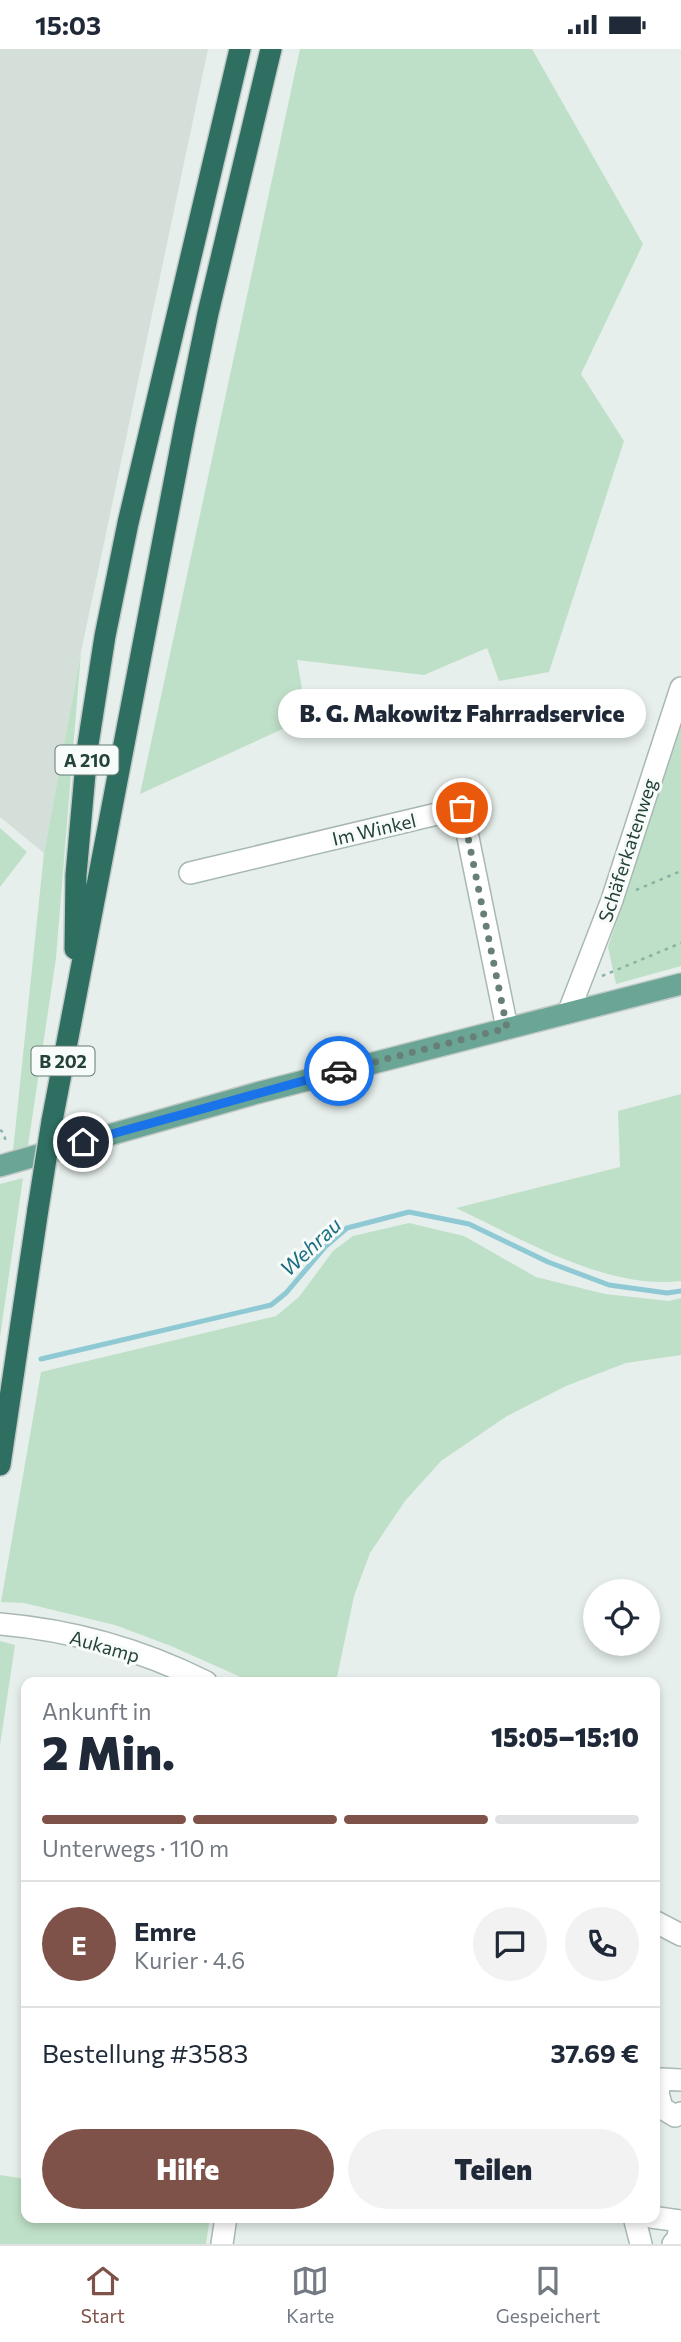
<!DOCTYPE html>
<html lang="de">
<meta charset="utf-8">
<style>
body{margin:0;font-family:Commissioner,sans-serif;background:#f2f2f3;color:#1f2937;height:100vh;display:flex;flex-direction:column;font-size:26px;white-space:nowrap}
*{box-sizing:border-box;margin:0}
p{font-size:23px;color:#747a83}
.icon{flex:none;width:38px;height:38px;fill:none;stroke:currentColor;stroke-width:2;stroke-linecap:round;stroke-linejoin:round}
.map{position:relative;flex:1;overflow:hidden}
.details{position:absolute;left:21px;top:1628px;width:639px;height:546px;display:flex;flex-direction:column;background:#fff;border-radius:14px;box-shadow:0 4px 10px #0003}
.details>*{flex:none}
.tools{position:absolute;left:583px;top:1530px;display:grid;gap:14px}
.tools a{display:grid;place-items:center;width:77px;height:77px;border-radius:50%;background:#fff;box-shadow:0 4px 10px #0003;font-size:35px}
.pin{position:absolute;display:grid;place-items:center;width:60px;height:60px;color:#fff;margin:-30px;border:4px solid #fff;border-radius:50%;box-shadow:0 2px 7px #0007}
.courier{position:absolute;display:grid;place-items:center;width:70px;height:70px;margin:-35px;border:5px solid #1a73e8;border-radius:50%;background:#fff;color:#222;box-shadow:0 2px 9px #0007}
.bubble{position:absolute;height:49px;border-radius:24px;background:#fff;box-shadow:0 4px 10px #0003;font-size:23px;font-weight:800;line-height:49px;text-align:center}
.overview em{font-style:normal;font-weight:800}
.overview div{display:flex;flex-direction:column-reverse}
.overview{display:flex;align-items:center;justify-content:space-between;height:119px;padding:0 21px}
h1{font-size:46px;font-weight:800;line-height:52px}
.bar{display:grid;grid-template-columns:repeat(4,1fr);gap:10px 7px;align-content:center;height:84px;padding:0 21px}
.bar i{height:9px;border-radius:5px;background:#e0e1e3}
.bar .active{background:#7f5249}
.bar p{grid-column:span 4}
.line{display:flex;align-items:center;gap:18px;padding:0 21px;border-top:2px solid #e0e1e3}
.line div{flex:1}
.round{display:grid;place-items:center;flex:none;width:74px;height:74px;border-radius:37px;background:#f2f2f3}
.action{display:flex;gap:14px;margin-top:auto;padding:14px 21px}
.action a{flex:1;height:80px;border-radius:42px;background:#7f5249;color:#fff;font-size:28px;font-weight:800;line-height:80px;text-align:center}
.action a+a{background:#f2f2f3;color:#1f2937}
.status{display:flex;justify-content:space-between;align-items:center;height:49px;padding:0 35px;background:#fff;direction:ltr}
.status svg{height:19px;fill:currentColor}
.menu{display:flex;justify-content:space-around;align-items:center;height:98px;border-top:2px solid #e0e1e3;background:#fff;font-size:19px;color:#747a83}
.menu a{display:grid;justify-items:center;gap:4px}
.menu .active{color:#7f5249}
.map>svg:first-child{display:block}
.built{fill:#d4dfda}
.green{fill:#bfe0c8}
.lines{fill:none;stroke-linecap:round;stroke-linejoin:round}
.stream{stroke:#8ec9d4;stroke-width:5}
.minor-casing{stroke:#a8b8b2;stroke-width:24}
.major-casing{stroke:#c2cac8;stroke-width:24}
.highway-casing{stroke:#c2cac8;stroke-width:24}
.path{stroke:#86b3a5;stroke-width:2.5;stroke-dasharray:3.5 5;stroke-linecap:butt}
.minor{stroke:#fff;stroke-width:21}
.major{stroke:#6aa596;stroke-width:21}
.highway{stroke:#2f6f62;stroke-width:21}
.highway-bridge-casing{stroke:#c2cac8;stroke-width:24;stroke-linecap:butt}
.highway-bridge{stroke:#2f6f62;stroke-width:21}
.done{stroke:#687f78;stroke-width:7;stroke-dasharray:0 12.6}
.route{stroke:#1a73e8;stroke-width:9}
.labels{text-anchor:middle;dominant-baseline:central;stroke-width:6;stroke-linejoin:round;paint-order:stroke}
.shield{fill:#f7fbf9;stroke:#637a73;stroke-width:2}
.shield-label{font-size:18px;font-weight:bold;fill:#24423a}
.street-label{font-size:19px;fill:#24423a;stroke:#f7fbf9}
.water-label{font-size:21px;font-style:italic;fill:#1c6f80;stroke:#f7fbf9}
</style>
<div class="status"><b>15:03</b><svg viewBox="0 0 49 12"><path d="M0 12V9h3v3zM5 12V6h3v6zM10 12V3h3v9zM15 12V0h3v12zM26 1h20v11H26zM47 4h2v5h-2z"/></svg></div>
<div class="map">
<svg width="681" height="2195" viewBox="0 0 681 2195">
<rect width="100%" height="100%" fill="#e6efeb"/>
<path class="built" d="M 0,0 L 208,0 L 81,603 L 44,804 L 0,768 Z"/>
<path class="green" d="M 300,0 L 532,0 L 643,195 L 581,325 L 624,392 L 549,623 L 499,632 L 487,599 L 424,626 L 297,611 L 307,669 L 140,745 Z
M 81,603 L 56,909 L 28,1097 L 13,1102 L 44,804 Z
M 681,676 L 681,917 L 616,935 L 608,898 Z
M 0,779 L 27,803 L 0,838 Z
M 681,1045 L 681,1232 C 606,1241 522,1190 456,1159 L 620,1118 L 618,1062 Z
M 23,1129 L 0,1288 L 0,1135 Z
M 409,1174 L 464,1187 L 536,1228 L 605,1245 L 669,1252 L 681,1249 L 681,1306 L 626,1314 L 566,1337 L 507,1367 L 441,1412 L 405,1452 L 370,1504 L 354,1547 L 336,1633 L 252,1633 L 171,1597 L 115,1576 L 24,1554 L 1,1553 L 41,1323 L 276,1267 L 299,1248 L 333,1202 L 353,1187 Z
M 0,1592 L 15,1596 L 0,1696 Z
M 0,2126 L 26,2130 L 26,2168 L 210,2168 L 206,2195 L 0,2195 Z"/>
<g class="lines">
<path class="stream" d="M 41,1310 L 271,1256 L 286,1244 L 326,1197 L 347,1179 L 409,1163 L 469,1175 L 548,1213 L 609,1236 L 667,1244 L 681,1242"/>
<defs>
<path id="minor" d="M 190,824 L 462,759 L 507,979
M 569,962 L 612,851 L 681,639
M 0,1575 C 71,1581 142,1601 206,1633
M 654,1872 L 681,1886
M 681,2031 L 661,2030 L 658,2044 L 662,2059 L 675,2067 L 681,2064
M 634,2168 L 641,2195
M 651,2168 L 681,2172
M 222,2195 L 226,2168
M 673,2195 L 678,2189 L 680,2172"/>
<path id="major" d="M 0,1117 L 257,1044 L 681,935"/>
<path id="highway" d="M 75,900 L 76,826 L 87,702 L 105,587 L 128,474 L 240,0
M 52,1072 L 185,376 L 208,264 L 271,0
M 0,1416 L 38,1160"/>
</defs>
<use href="#minor" class="minor-casing"/>
<use href="#major" class="major-casing"/>
<use href="#highway" class="highway-casing"/>
<path class="path" d="M 636,841 L 681,822
M 602,927 L 681,894
M 0,1081 L 4,1084 L 6,1095"/>
<use href="#minor" class="minor"/>
<use href="#major" class="major"/>
<use href="#highway" class="highway"/>
<defs>
<path id="highway-bridge" d="M 38,1160 L 52,1072"/>
</defs>
<use href="#highway-bridge" class="highway-bridge-casing"/>
<use href="#highway-bridge" class="highway-bridge"/>
</g>
<g class="lines">
<path class="done" d="M 339,1022 L 507,979 L 462,759"/>
<path class="route" d="M 83,1093 L 339,1022"/>
</g>
<g class="labels">
<g class="shield">
<rect x="55.5" y="696.5" width="63" height="29" rx="5"/>
<rect x="31.5" y="997.5" width="63" height="29" rx="5"/>
</g>
<g class="shield-label">
<text x="87" y="711">A 210</text>
<text x="63" y="1012">B 202</text>
</g>
<g class="street-label">
<text transform="translate(374 780) rotate(-13)">Im Winkel</text>
<text transform="translate(627 801) rotate(-72)">Schäferkatenweg</text>
<text transform="translate(105 1597) rotate(16)">Aukamp</text>
</g>
<g class="water-label">
<text transform="translate(310 1197) rotate(-43)">Wehrau</text>
</g>
</g>
</svg>
<div class="tools">
<a><svg class="icon" aria-label="locate" viewBox="0 0 24 24"><circle cx="12" cy="12" r="6"/><path d="M12 2v4M12 18v4M2 12h4M18 12h4"/></svg></a>
</div>
<div class="pin" style="left:462px;top:759px;background:#ea580c"><svg class="icon" aria-label="bag" viewBox="0 0 24 24"><path d="M5 8h14l-1 12H6zM9 8a3 3 0 0 1 6 0"/></svg></div>
<div class="pin" style="left:83px;top:1093px;background:#1f2937"><svg class="icon" aria-label="home" viewBox="0 0 24 24"><path d="M3 11l9-7 9 7M6 9v11h12V9"/></svg></div>
<div class="courier" style="left:339px;top:1022px"><svg class="icon" aria-label="car" viewBox="0 0 24 24"><path d="M5 17H2v-5l4-1 3-4h7l3 4 3 1v5h-3M9 17h6M6 11h13"/><circle cx="7" cy="17" r="2"/><circle cx="17" cy="17" r="2"/></svg></div>
<div class="bubble" style="left:278px;top:640px;width:368px">B. G. Makowitz Fahrradservice</div>
<section class="details">
<div class="overview"><div><h1>2 Min.</h1><p>Ankunft in</p></div><em>15:05–15:10</em></div>
<div class="bar"><i class="active"></i><i class="active"></i><i class="active"></i><i></i><p>Unterwegs · 110 m</p></div>
<div class="line" style="height:126px"><b class="round" style="background:#7f5249;color:#fff">E</b><div><b>Emre</b><p>Kurier · 4.6</p></div><a class="round"><svg class="icon" aria-label="chat" viewBox="0 0 24 24"><path d="M4 5h16v11H9l-5 4z"/></svg></a><a class="round"><svg class="icon" aria-label="phone" viewBox="0 0 24 24"><path d="M5 4h4l2 5-3 2q2 4 5 5l2-3 5 2v4C11 20 4 13 5 4z"/></svg></a></div>
<div class="line" style="height:91px"><div>Bestellung #3583</div><b>37.69 €</b></div>
<div class="action"><a>Hilfe</a><a>Teilen</a></div>
</section>
</div>
<nav class="menu">
<a class="active"><svg class="icon" aria-label="home" viewBox="0 0 24 24"><path d="M3 11l9-7 9 7M6 9v11h12V9"/></svg>Start</a>
<a><svg class="icon" aria-label="map" viewBox="0 0 24 24"><path d="M3 6l6-2 6 2 6-2v14l-6 2-6-2-6 2zM9 4v14M15 6v14"/></svg>Karte</a>
<a><svg class="icon" aria-label="saved" viewBox="0 0 24 24"><path d="M7 4h10v16l-5-4-5 4z"/></svg>Gespeichert</a>
</nav>
